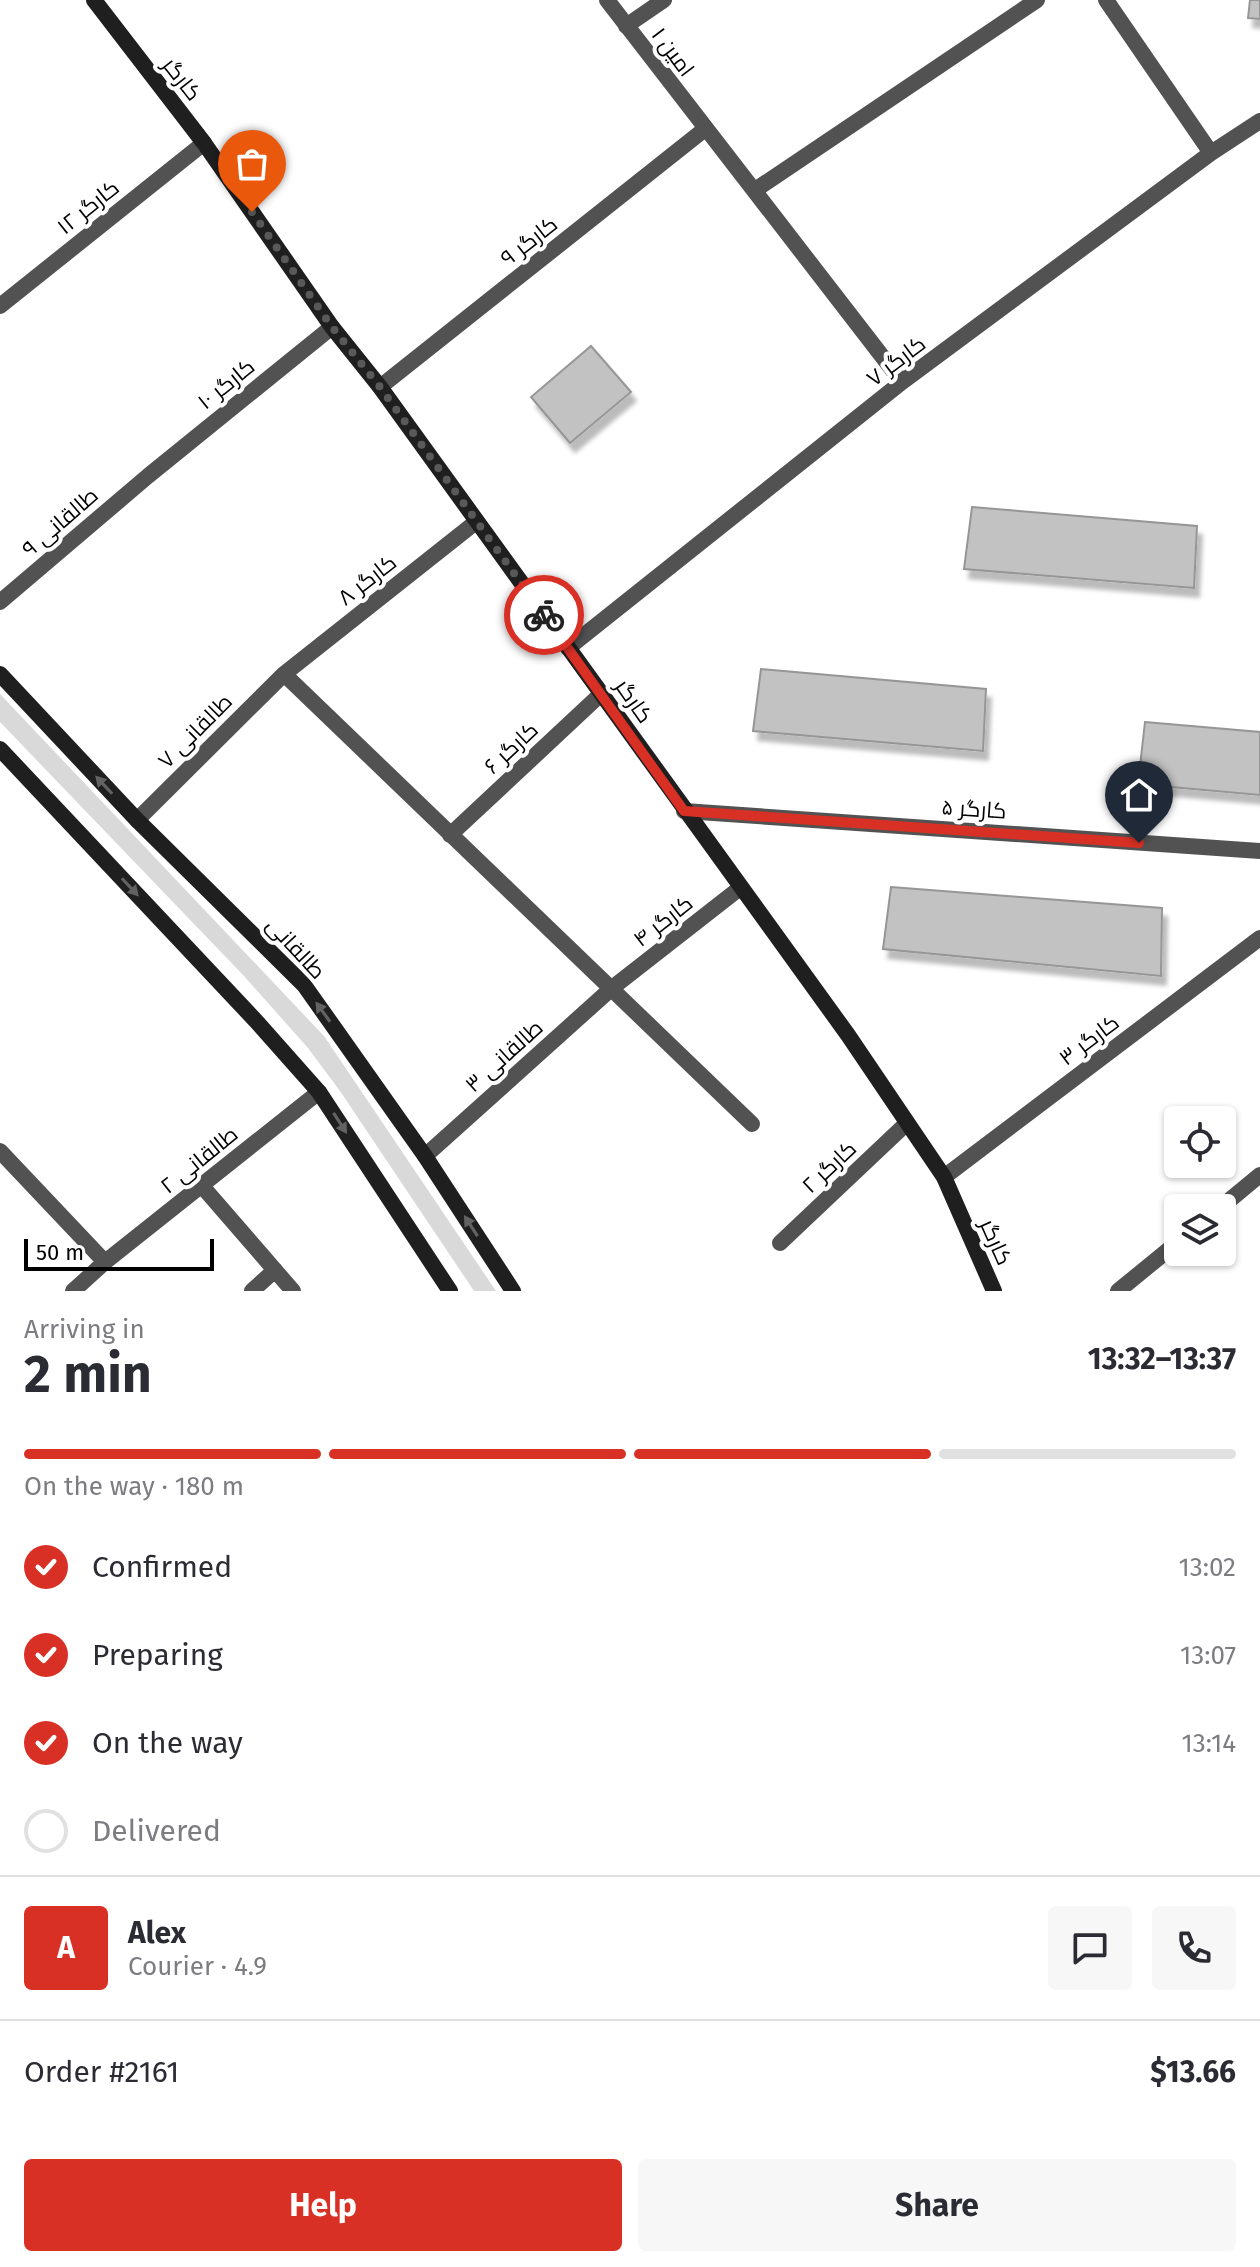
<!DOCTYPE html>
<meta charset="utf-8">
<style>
body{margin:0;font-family:"Fira Sans",Cairo,sans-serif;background:#f7f7f7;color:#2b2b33;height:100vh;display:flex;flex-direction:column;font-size:30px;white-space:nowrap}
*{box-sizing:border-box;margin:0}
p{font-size:26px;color:#7c7c81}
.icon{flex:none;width:44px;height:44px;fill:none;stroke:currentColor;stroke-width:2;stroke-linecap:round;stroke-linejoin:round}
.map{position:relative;height:1291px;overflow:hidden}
.panel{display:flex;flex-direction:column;background:#fff;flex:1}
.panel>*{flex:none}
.tools{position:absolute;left:1164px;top:1106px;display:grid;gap:16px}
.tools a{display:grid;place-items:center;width:72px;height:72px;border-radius:8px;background:#fff;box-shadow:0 2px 6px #0004;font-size:40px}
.scale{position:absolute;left:24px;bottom:20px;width:190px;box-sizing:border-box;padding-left:8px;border:4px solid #000;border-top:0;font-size:22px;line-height:28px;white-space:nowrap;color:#000;-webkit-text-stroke:6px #fff;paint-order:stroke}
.pin{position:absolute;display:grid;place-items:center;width:68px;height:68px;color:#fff;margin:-82px -34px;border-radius:50% 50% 50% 0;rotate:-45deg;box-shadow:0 0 8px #0007}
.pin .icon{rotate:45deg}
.courier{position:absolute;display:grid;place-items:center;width:80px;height:80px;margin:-40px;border:6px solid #d93025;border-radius:50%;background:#fff;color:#222;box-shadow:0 2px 10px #0007}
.summary em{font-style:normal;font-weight:700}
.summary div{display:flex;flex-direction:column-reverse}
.summary{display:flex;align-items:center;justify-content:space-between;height:136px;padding:0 24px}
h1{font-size:52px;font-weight:700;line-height:60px}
.bar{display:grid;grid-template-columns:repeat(4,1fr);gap:12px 8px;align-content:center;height:96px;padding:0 24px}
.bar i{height:10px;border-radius:6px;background:#e1e1e2}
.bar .active{background:#d93025}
.bar p{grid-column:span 4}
.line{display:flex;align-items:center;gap:20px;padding:0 24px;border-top:2px solid #e1e1e2}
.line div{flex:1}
.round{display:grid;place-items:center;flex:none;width:84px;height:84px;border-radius:8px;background:#f7f7f7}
ol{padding:0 24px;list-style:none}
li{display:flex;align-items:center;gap:24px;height:88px}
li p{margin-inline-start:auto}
li .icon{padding:8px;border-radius:50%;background:#d93025;color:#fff;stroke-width:4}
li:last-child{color:#7c7c81}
li i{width:44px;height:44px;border:4px solid #e1e1e2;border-radius:50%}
.cta{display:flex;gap:16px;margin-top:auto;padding:16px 24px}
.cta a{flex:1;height:92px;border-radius:8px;background:#d93025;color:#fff;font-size:32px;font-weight:700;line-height:92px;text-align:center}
.cta a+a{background:#f7f7f7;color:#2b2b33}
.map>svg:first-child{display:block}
.green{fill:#d9d9d9}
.building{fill:#c2c2c2;stroke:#969696;stroke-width:2;filter:url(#shadow)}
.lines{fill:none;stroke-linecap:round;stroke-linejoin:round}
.street{stroke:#525252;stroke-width:16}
.secondary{stroke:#1f1f1f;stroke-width:16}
.oneway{fill:#626262}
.done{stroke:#595959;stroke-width:8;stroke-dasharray:0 14.4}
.route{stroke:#d93025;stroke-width:10}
.labels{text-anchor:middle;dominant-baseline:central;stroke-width:8;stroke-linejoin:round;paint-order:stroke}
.street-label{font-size:22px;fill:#000;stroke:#fff}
</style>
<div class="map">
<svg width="1260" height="1291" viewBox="0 0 1260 1291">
<defs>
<filter id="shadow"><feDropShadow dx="5" dy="9" stdDeviation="2" flood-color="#0004"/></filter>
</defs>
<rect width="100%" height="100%" fill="#fff"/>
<path class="green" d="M 0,694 L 324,1036 L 496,1291 L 474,1291 L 340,1091 L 308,1048 L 244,976 L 0,722 Z"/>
<path class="building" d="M 1250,0 L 1260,0 L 1260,19 L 1248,18 Z
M 591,346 L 631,392 L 570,443 L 531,397 Z
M 972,507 L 1197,526 L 1194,588 L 964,569 Z
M 761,669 L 986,689 L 983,751 L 753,731 Z
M 1145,722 L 1260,732 L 1260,795 L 1138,784 Z
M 891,887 L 1162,908 L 1161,976 L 883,949 Z"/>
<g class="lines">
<path class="street" d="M 607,0 L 902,382
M 1106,0 L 1211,153
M 626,26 L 664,0
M 755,190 L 1037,0
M 0,306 L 204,143
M 380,387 L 705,129
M 0,602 L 148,476 L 332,327
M 568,648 L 902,382 L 1211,153 L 1260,121
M 284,674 C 439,825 597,973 752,1124
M 684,811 L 1260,851
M 137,820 L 284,674 L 476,522
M 450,835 L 602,693
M 0,1151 L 105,1262
M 425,1156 L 612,988 L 740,888
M 944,1177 L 1260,938
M 202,1186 L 293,1291
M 1220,1208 L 1260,1175
M 780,1243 L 907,1123
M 73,1291 L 105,1262 L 319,1092
M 252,1291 L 275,1270
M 1118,1291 L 1178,1242"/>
<path class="secondary" d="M 94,0 L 204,143 L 332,327 L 380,387 L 848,1035 L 944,1177 L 994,1291
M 0,674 L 137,820 L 304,985 L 425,1156 L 513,1291
M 0,749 L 256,1021 L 319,1092 L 450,1291"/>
</g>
<defs><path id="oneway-solid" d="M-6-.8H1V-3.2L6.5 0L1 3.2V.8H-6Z" transform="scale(2)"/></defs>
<g class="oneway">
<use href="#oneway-solid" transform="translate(104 785) rotate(-133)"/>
<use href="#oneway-solid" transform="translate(130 887) rotate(47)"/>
<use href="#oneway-solid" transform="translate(323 1012) rotate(-126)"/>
<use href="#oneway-solid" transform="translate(340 1123) rotate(57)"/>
<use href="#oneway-solid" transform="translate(471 1226) rotate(-123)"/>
</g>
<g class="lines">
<path class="done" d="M 252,212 L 332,327 L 380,387 L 544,615"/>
<path class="route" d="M 544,615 L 684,811 L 1139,843"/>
</g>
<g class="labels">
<g class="street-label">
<text transform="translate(673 52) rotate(53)">امین ۱</text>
<text transform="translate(182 79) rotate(52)">کارگر</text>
<text transform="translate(88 207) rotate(-39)">کارگر ۱۲</text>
<text transform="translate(529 241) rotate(-38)">کارگر ۹</text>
<text transform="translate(896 361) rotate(-37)">کارگر ۷</text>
<text transform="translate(226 384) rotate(-39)">کارگر ۱۰</text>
<text transform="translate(60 522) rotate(-41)">طالقانی ۹</text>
<text transform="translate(367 580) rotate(-38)">کارگر ۸</text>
<text transform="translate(634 701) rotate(55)">کارگر</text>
<text transform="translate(195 731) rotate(-45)">طالقانی ۷</text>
<text transform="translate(511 748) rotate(-43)">کارگر ۶</text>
<text transform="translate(974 809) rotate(4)">کارگر ۵</text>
<text transform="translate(663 921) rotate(-38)">کارگر ۴</text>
<text transform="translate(296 948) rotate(47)">طالقانی</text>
<text transform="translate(1089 1040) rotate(-37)">کارگر ۳</text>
<text transform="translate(504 1056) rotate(-42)">طالقانی ۳</text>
<text transform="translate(199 1160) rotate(-39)">طالقانی ۲</text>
<text transform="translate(829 1167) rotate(-43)">کارگر ۲</text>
<text transform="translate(996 1242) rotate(66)">کارگر</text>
</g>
</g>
</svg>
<div class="tools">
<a><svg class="icon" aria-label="locate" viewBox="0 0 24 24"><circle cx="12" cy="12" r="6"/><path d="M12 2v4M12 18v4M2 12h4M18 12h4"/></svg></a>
<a><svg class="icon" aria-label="layers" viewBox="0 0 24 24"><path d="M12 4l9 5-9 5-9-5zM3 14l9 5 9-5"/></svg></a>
</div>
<div class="scale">50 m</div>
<div class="pin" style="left:252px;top:212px;background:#ea580c"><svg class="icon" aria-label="bag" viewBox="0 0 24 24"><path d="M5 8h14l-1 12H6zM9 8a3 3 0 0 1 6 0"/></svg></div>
<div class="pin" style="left:1139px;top:843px;background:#1f2937"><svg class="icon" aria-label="home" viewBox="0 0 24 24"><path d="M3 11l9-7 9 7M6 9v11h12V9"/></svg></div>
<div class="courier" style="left:544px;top:615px"><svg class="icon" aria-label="bike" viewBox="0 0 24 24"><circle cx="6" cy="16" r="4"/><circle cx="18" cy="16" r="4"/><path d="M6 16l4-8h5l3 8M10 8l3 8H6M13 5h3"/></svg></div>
</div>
<section class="panel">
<div class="summary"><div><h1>2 min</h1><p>Arriving in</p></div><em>13:32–13:37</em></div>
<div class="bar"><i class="active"></i><i class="active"></i><i class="active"></i><i></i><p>On the way · 180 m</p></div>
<ol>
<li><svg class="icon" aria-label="check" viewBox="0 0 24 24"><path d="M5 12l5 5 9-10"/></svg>Confirmed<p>13:02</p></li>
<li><svg class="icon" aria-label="check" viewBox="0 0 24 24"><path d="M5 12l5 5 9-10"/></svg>Preparing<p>13:07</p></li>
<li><svg class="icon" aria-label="check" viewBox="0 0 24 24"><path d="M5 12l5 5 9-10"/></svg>On the way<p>13:14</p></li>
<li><i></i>Delivered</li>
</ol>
<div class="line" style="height:144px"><b class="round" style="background:#d93025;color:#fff">A</b><div><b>Alex</b><p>Courier · 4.9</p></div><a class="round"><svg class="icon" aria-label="chat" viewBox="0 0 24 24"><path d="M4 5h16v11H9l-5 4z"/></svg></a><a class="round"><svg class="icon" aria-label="phone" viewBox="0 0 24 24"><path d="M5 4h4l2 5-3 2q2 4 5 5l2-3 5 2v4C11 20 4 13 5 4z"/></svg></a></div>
<div class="line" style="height:104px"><div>Order #2161</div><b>$13.66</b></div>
<div class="cta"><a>Help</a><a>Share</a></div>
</section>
